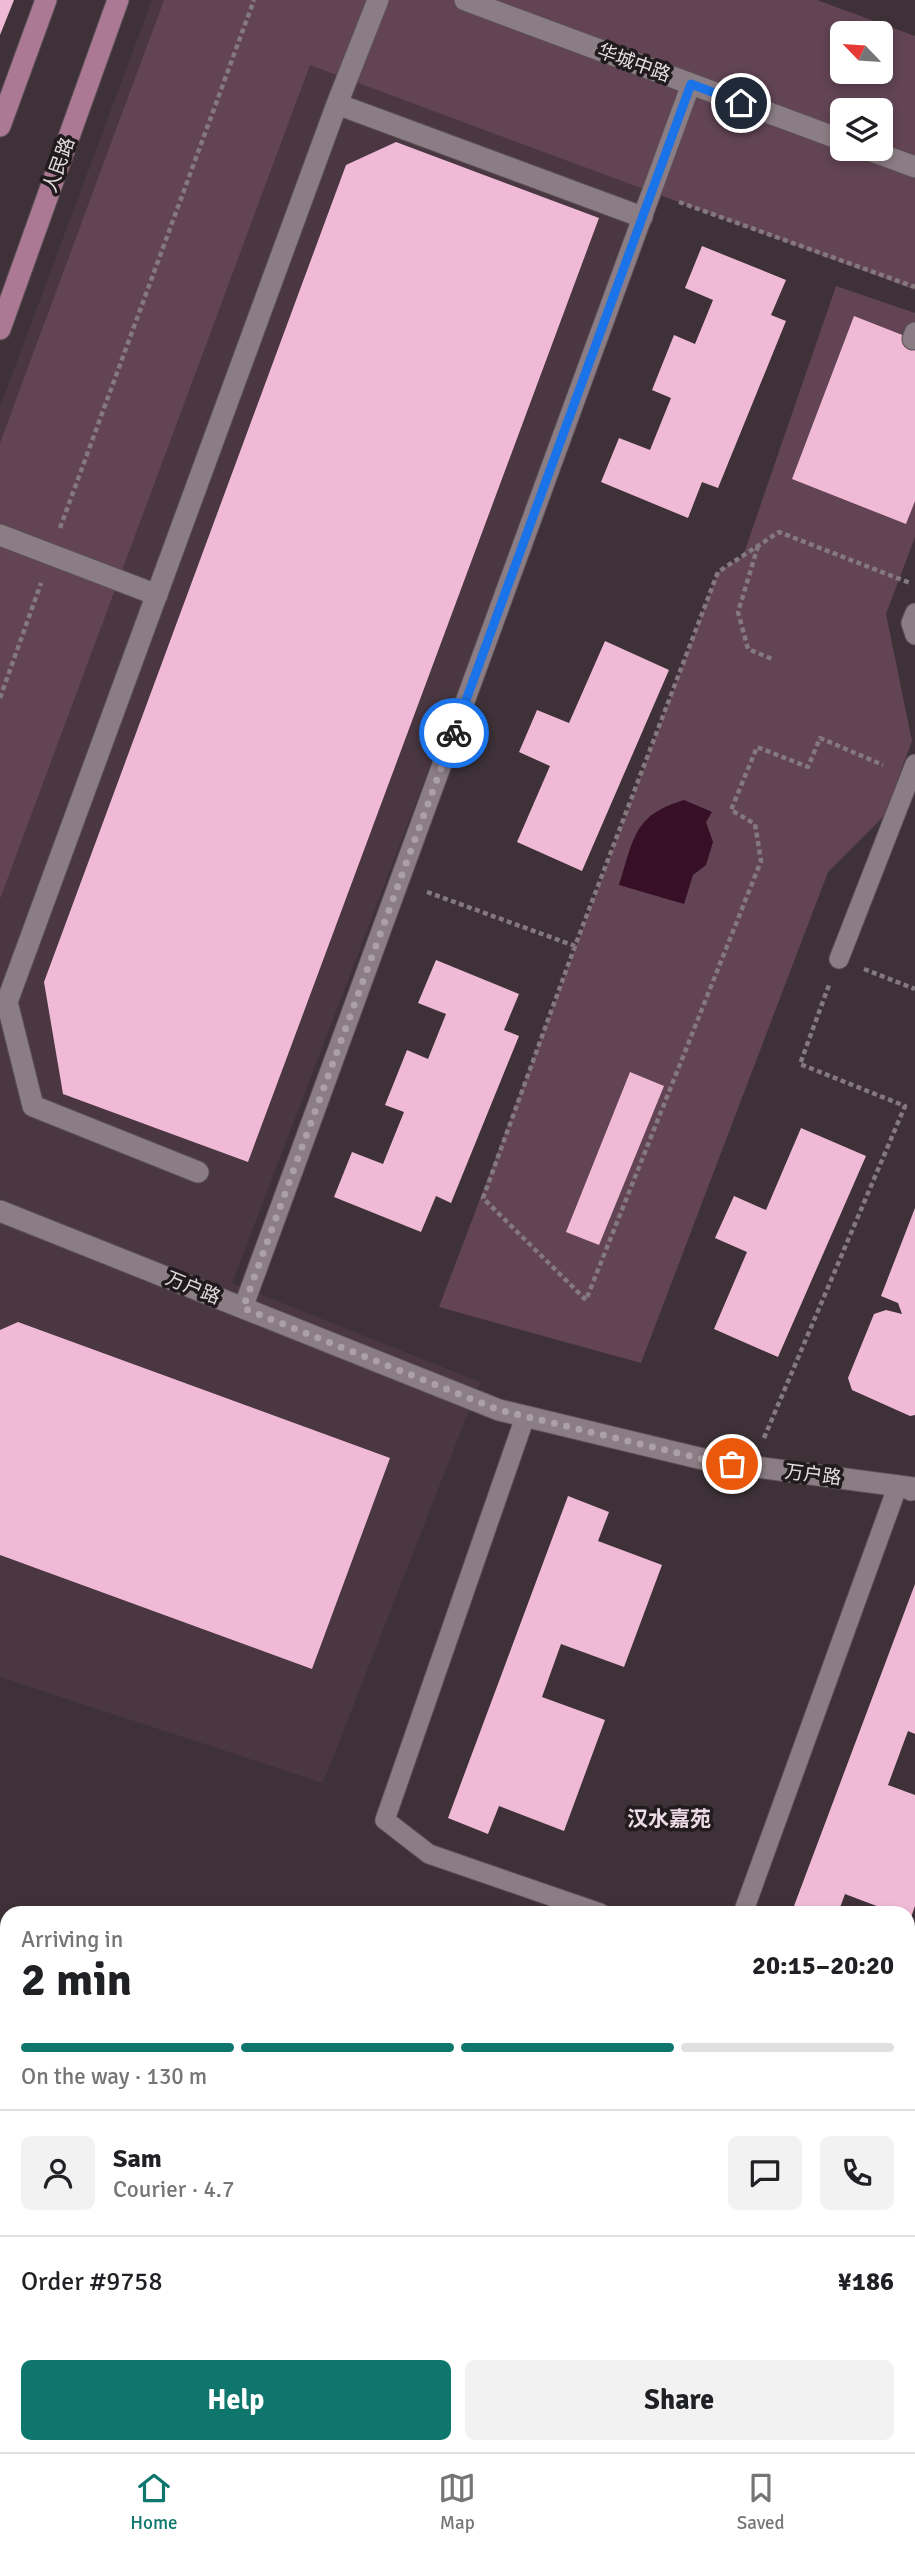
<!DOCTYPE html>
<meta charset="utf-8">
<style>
body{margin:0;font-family:Signika,"Noto Sans SC",sans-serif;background:#f2f2f2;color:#202124;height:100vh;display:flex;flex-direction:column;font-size:26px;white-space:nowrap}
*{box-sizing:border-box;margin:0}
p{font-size:23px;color:#757577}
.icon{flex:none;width:38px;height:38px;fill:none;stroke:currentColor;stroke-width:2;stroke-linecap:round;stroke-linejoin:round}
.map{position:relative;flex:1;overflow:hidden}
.sheet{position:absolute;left:0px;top:1906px;width:915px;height:548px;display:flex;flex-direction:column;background:#fff;border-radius:21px 21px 0 0;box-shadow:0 4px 10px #0003}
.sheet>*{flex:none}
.needle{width:46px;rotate:295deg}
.controls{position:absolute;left:830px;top:21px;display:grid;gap:14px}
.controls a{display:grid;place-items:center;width:63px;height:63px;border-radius:10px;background:#fff;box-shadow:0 4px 10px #0003;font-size:35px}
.pin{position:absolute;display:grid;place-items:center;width:60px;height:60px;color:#fff;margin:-30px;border:4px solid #fff;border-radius:50%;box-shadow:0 2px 7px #0007}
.courier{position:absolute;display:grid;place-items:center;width:70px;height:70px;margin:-35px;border:5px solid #1a73e8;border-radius:50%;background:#fff;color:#222;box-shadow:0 2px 9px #0007}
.overview em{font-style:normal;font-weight:700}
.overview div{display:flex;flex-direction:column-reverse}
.overview{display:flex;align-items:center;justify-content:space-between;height:119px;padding:0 21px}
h1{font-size:46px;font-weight:700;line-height:52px}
.bar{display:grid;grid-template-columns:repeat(4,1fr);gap:10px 7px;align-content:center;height:84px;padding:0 21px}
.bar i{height:9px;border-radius:5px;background:#e0e0e0}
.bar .current{background:#0f766e}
.bar p{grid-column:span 4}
.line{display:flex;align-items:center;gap:18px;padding:0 21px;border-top:2px solid #e0e0e0}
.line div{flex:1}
.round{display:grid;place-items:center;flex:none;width:74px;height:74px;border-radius:10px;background:#f2f2f2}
.cta{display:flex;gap:14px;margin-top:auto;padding:14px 21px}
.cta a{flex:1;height:80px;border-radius:10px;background:#0f766e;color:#fff;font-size:28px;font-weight:700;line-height:80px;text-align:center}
.cta a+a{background:#f2f2f2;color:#202124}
.tabs{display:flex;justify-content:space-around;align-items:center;height:98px;border-top:2px solid #e0e0e0;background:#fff;font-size:19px;color:#757577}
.tabs a{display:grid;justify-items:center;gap:4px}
.tabs .current{color:#0f766e}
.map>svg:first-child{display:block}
.built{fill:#4a3741}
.green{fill:#624454;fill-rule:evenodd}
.water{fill:#370f27}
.building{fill:#f0bad6}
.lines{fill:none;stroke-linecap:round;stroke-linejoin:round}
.service-casing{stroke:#5b5055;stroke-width:21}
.pedestrian-casing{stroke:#5b5055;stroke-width:23}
.minor-casing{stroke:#5b5055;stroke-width:23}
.tertiary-casing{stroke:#5b5055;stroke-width:23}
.primary-casing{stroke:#5b5055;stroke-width:23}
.path{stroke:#84797e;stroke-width:4.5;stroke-dasharray:5 3.5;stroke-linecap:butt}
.service{stroke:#8b7d84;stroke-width:19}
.pedestrian{stroke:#8b7d84;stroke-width:21}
.minor{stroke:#8b7d84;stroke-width:21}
.tertiary{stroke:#8b7d84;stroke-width:21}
.primary{stroke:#ac7995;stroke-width:21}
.done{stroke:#aba0a5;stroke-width:7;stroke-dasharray:0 12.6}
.route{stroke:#1a73e8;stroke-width:9}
.labels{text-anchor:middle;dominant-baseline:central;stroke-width:7;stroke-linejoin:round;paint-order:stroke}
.street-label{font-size:19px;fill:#e5dce0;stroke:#211b1e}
.neighbourhood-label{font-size:21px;font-weight:bold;fill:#eddce5;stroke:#211b1e}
</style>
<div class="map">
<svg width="915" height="2452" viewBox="0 0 915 2452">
<rect width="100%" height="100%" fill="#3e3238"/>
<path class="built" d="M 152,0 L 723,0 L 232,1283 L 480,1382 L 323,1783 L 0,1677 L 0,407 Z"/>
<path class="green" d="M 164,0 L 817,0 L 915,36 L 915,290 L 310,65 L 0,899 L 0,443 ZM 842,33 L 880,33 L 880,72 L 842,72 ZM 842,110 L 880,110 L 880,149 L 842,149 Z
M 836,286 L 915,313 L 915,537 L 886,614 L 912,741 L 884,816 L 828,872 L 641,1363 L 439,1307 L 718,572 L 743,556 Z"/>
<path class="water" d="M 684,800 L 712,812 L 706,822 L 713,842 L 706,865 L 693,875 L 684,904 L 619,885 C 634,839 633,815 684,800 Z"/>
<path class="building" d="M 0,0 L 14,0 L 0,35 Z
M 396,142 L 599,218 L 248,1162 L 63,1094 L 44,982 L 346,165 Z
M 702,246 L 786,280 L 771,315 L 786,321 L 718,488 L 702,482 L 688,518 L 601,482 L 619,438 L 650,450 L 671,398 L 652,390 L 674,335 L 695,344 L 713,300 L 685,288 Z
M 854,316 L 915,340 L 915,501 L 906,524 L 792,479 Z
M 605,641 L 669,670 L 582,871 L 517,842 L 550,766 L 519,752 L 537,710 L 569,723 Z
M 436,960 L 519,994 L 504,1030 L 519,1036 L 451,1203 L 436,1196 L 421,1232 L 334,1197 L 352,1152 L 383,1164 L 404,1112 L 385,1105 L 407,1050 L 428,1059 L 446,1014 L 418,1003 Z
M 630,1072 L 664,1086 L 599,1245 L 566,1232 Z
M 801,1128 L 866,1156 L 778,1357 L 714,1329 L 747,1252 L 715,1238 L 734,1196 L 766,1210 Z
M 915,1208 L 915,1415 L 910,1416 L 852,1390 L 848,1378 L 874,1314 L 886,1310 L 902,1314 L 898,1303 L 881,1296 Z
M 18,1322 L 390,1458 L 312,1669 L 0,1555 L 0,1330 Z
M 568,1496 L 609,1512 L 598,1541 L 662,1565 L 624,1667 L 561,1644 L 542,1697 L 605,1720 L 564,1831 L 499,1806 L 488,1834 L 448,1818 Z
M 915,1584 L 915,1734 L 908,1731 L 888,1785 L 915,1795 L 915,1906 L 909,1923 L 908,1913 L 895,1913 L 845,1894 L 838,1913 L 812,1913 L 794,1906 Z"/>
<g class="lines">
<defs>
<path id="service" d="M 915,613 L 911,623 L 915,635
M 839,959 L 915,764
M 243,1308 L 691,84
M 525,1417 L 385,1820 L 429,1854 L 600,1913
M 743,1913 L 898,1485 L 911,1491
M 908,2019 L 915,2018
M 0,2173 L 7,2176
M 750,2446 L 765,2452
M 618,2452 L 620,2446"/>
<path id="pedestrian" d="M 337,104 L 378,0
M 913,339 L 915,333
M 0,535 L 157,595
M 198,1172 L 33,1106 L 7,1002 L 337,104 L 642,217"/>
<path id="minor" d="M 0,1211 L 499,1410 L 711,1461 L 915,1488"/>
<path id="tertiary" d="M 465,0 L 842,140
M 866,149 L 915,167"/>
<path id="primary" d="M 0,126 L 46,0
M 0,329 L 118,0"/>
</defs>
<use href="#service" class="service-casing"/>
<use href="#pedestrian" class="pedestrian-casing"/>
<use href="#minor" class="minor-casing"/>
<use href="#tertiary" class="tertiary-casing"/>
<use href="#primary" class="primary-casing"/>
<path class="path" d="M 679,202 L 915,287
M 60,528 L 254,0
M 758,546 L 738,612 L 748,649 L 772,659
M 0,698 L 41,583
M 427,892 L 575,946 L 718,572 L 779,532 L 910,583
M 575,946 L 483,1198 L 586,1300 L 761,861 L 755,824 L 731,810 L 757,747 L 808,767 L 820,738 L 883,765
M 864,969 L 915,989
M 764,1438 L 905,1106 L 800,1064 L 829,985"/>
<use href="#service" class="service"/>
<use href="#pedestrian" class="pedestrian"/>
<use href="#minor" class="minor"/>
<use href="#tertiary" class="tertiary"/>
<use href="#primary" class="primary"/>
</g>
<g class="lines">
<path class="done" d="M 454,733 L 243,1308 L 499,1410 L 711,1461 L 732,1464"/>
<path class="route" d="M 454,733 L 691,84 L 741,103"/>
</g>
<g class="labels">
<g class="street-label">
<text transform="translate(634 63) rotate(20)">华城中路</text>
<text transform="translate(59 165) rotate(-70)">人民路</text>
<text transform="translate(193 1288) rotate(22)">万户路</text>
<text transform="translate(813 1475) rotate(7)">万户路</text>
</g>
<g class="neighbourhood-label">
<text x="669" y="1819">汉水嘉苑</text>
</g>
</g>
</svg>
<div class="controls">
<a><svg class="needle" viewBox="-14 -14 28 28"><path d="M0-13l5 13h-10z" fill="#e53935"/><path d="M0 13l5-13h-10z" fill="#757577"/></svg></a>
<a><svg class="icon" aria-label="layers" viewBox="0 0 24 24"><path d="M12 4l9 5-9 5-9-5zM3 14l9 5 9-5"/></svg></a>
</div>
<div class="pin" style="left:732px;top:1464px;background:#ea580c"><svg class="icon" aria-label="bag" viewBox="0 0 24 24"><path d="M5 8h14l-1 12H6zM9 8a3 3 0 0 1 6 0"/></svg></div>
<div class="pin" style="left:741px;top:103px;background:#1f2937"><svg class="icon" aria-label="home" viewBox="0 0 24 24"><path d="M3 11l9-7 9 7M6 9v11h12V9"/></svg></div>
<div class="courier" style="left:454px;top:733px"><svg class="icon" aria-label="bike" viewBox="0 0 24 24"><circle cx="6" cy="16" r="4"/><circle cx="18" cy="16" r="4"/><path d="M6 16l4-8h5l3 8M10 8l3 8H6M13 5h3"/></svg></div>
<section class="sheet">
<div class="overview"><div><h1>2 min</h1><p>Arriving in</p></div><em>20:15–20:20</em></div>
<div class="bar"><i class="current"></i><i class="current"></i><i class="current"></i><i></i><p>On the way · 130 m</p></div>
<div class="line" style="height:126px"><a class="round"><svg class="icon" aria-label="person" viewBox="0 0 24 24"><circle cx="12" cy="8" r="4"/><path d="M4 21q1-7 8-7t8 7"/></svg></a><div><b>Sam</b><p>Courier · 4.7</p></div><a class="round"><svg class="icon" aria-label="chat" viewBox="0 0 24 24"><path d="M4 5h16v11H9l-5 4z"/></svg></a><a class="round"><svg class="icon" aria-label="phone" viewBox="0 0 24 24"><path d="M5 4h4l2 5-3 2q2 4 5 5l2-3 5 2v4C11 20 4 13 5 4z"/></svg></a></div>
<div class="line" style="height:91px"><div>Order #9758</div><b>¥186</b></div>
<div class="cta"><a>Help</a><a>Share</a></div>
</section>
</div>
<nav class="tabs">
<a class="current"><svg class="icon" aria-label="home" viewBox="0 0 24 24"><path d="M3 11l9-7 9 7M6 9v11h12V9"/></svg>Home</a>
<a><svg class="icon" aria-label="map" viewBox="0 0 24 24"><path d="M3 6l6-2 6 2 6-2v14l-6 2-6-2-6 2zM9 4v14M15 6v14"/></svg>Map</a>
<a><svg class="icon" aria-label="saved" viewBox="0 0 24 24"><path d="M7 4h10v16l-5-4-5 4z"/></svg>Saved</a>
</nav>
